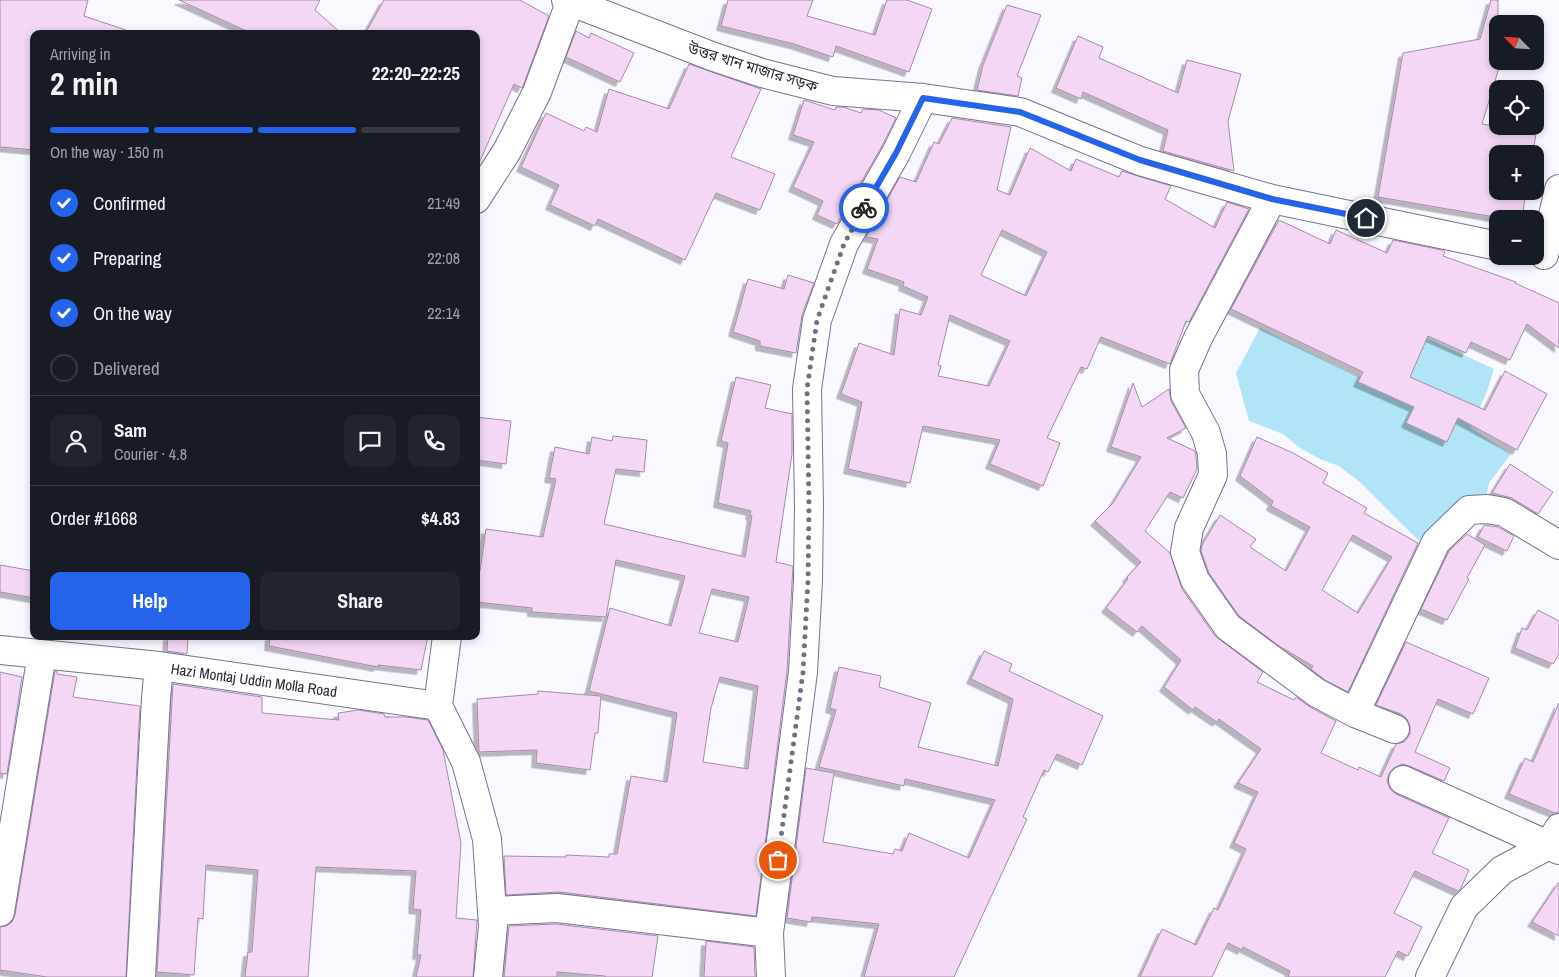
<!DOCTYPE html>
<meta charset="utf-8">
<style>
body{margin:0;font-family:"Archivo Narrow","Noto Sans Bengali",sans-serif;background:#20242c;color:#f1f3f6;height:100vh;display:flex;flex-direction:column;font-size:19px;white-space:nowrap}
*{box-sizing:border-box;margin:0}
p{font-size:16px;color:#9ea1a6}
.icon{flex:none;width:28px;height:28px;fill:none;stroke:currentColor;stroke-width:2;stroke-linecap:round;stroke-linejoin:round}
.map{position:relative;flex:1;overflow:hidden}
.panel{position:absolute;left:30px;top:30px;width:450px;height:610px;display:flex;flex-direction:column;background:#171b24;border-radius:10px;box-shadow:0 2px 8px #0003}
.panel>*{flex:none}
.needle{width:32px;rotate:295deg}
.controls{position:absolute;left:1489px;top:15px;display:grid;gap:10px}
.controls a{display:grid;place-items:center;width:55px;height:55px;border-radius:10px;background:#171b24;box-shadow:0 2px 8px #0003;font-size:25px}
.pin{position:absolute;display:grid;place-items:center;width:42px;height:42px;color:#fff;margin:-21px;border:2px solid #fff;border-radius:50%;box-shadow:0 1px 5px #0007}
.courier{position:absolute;display:grid;place-items:center;width:50px;height:50px;margin:-25px;border:4px solid #2563eb;border-radius:50%;background:#fff;color:#222;box-shadow:0 1px 6px #0007}
.overview em{font-style:normal;font-weight:700}
.overview div{display:flex;flex-direction:column-reverse}
.overview{display:flex;align-items:center;justify-content:space-between;height:85px;padding:0 20px}
h1{font-size:32px;font-weight:700;line-height:38px}
.bar{display:grid;grid-template-columns:repeat(4,1fr);gap:8px 5px;align-content:center;height:60px;padding:0 20px}
.bar i{height:6px;border-radius:4px;background:#363941}
.bar .selected{background:#2563eb}
.bar p{grid-column:span 4}
.line{display:flex;align-items:center;gap:12px;padding:0 20px;border-top:1px solid #363941}
.line div{flex:1}
.round{display:grid;place-items:center;flex:none;width:52px;height:52px;border-radius:10px;background:#20242c}
ol{padding:0 20px;list-style:none}
li{display:flex;align-items:center;gap:15px;height:55px}
li p{margin-inline-start:auto}
li .icon{padding:5px;border-radius:50%;background:#2563eb;color:#fff;stroke-width:4}
li:last-child{color:#9ea1a6}
li i{width:28px;height:28px;border:2px solid #363941;border-radius:50%}
.cta{display:flex;gap:10px;margin-top:auto;padding:10px 20px}
.cta a{flex:1;height:58px;border-radius:10px;background:#2563eb;color:#fff;font-size:20px;font-weight:700;line-height:58px;text-align:center}
.cta a+a{background:#20242c;color:#f1f3f6}
.map>svg:first-child{display:block}
.water{fill:#b0e4f6}
.building{fill:#f3d7f4;stroke:#a58ba7;fill-rule:evenodd;filter:url(#shadow)}
.lines{fill:none;stroke-linecap:round;stroke-linejoin:round}
.minor-casing{stroke:#787191;stroke-width:30}
.minor{stroke:#fff;stroke-width:28}
.done{stroke:#72707b;stroke-width:5;stroke-dasharray:0 9}
.route{stroke:#2563eb;stroke-width:6}
.labels{text-anchor:middle;dominant-baseline:central;stroke-width:4;stroke-linejoin:round;paint-order:stroke}
.street-label{font-size:15px;fill:#2a2734;stroke:#fff}
</style>
<div class="map">
<svg width="1559" height="977" viewBox="0 0 1559 977">
<defs>
<filter id="shadow"><feDropShadow dx="-4.5" dy="4.5" stdDeviation="0" flood-color="#0004"/></filter>
</defs>
<rect width="100%" height="100%" fill="#f9f7ff"/>
<path class="water" d="M 1260,328 L 1355,375 L 1394,384 L 1420,335 L 1494,369 L 1487,391 L 1471,428 L 1511,454 L 1489,483 L 1484,508 L 1439,525 L 1419,541 L 1360,482 L 1339,466 L 1320,459 L 1300,448 L 1283,434 L 1249,421 L 1236,373 Z"/>
<path class="building" d="M 0,0 L 88,0 L 84,16 L 126,30 L 125,34 L 34,34 L 34,150 L 0,147 Z
M 179,0 L 320,0 L 315,10 L 342,34 L 253,34 Z
M 384,0 L 520,0 L 549,16 L 523,86 L 522,88 L 514,84 L 476,170 L 476,34 L 365,34 Z
M 728,0 L 813,0 L 807,16 L 875,35 L 887,0 L 907,0 L 932,9 L 909,72 L 836,46 L 833,57 L 794,44 L 721,26 Z
M 1491,0 L 1498,0 L 1498,71 L 1482,124 L 1536,133 L 1533,154 L 1498,154 L 1498,191 L 1526,191 L 1522,219 L 1506,219 L 1378,197 L 1403,53 L 1480,39 Z
M 1007,5 L 1041,15 L 1017,76 L 1022,78 L 1018,96 L 977,90 L 983,65 Z
M 576,31 L 589,38 L 591,33 L 634,53 L 620,82 L 566,57 Z
M 1078,36 L 1103,47 L 1099,58 L 1178,93 L 1187,60 L 1241,74 L 1228,121 L 1234,171 L 1163,151 L 1168,130 L 1083,92 L 1081,99 L 1056,88 Z
M 689,64 L 761,89 L 731,157 L 775,174 L 760,210 L 716,193 L 685,260 L 598,219 L 595,226 L 550,205 L 559,185 L 521,167 L 546,113 L 584,131 L 586,127 L 597,132 L 609,89 L 669,109 Z
M 804,100 L 835,110 L 836,107 L 843,107 L 861,113 L 863,109 L 879,110 L 896,118 L 882,146 L 837,224 L 817,215 L 823,201 L 793,187 L 814,142 L 793,135 Z
M 952,118 L 1011,127 L 997,190 L 1010,195 L 1030,148 L 1071,171 L 1076,159 L 1119,177 L 1122,171 L 1171,186 L 1165,199 L 1215,228 L 1227,202 L 1249,209 L 1189,322 L 1186,321 L 1170,364 L 1101,337 L 1087,369 L 1081,367 L 1047,438 L 1060,443 L 1043,486 L 990,464 L 1000,440 L 923,426 L 910,483 L 848,469 L 862,402 L 841,394 L 859,343 L 894,355 L 900,309 L 921,315 L 928,297 L 903,286 L 904,282 L 867,269 L 878,239 L 866,237 L 900,177 L 916,182 L 934,142 L 939,144 ZM 1002,230 L 1047,252 L 1026,296 L 981,275 ZM 950,315 L 1010,341 L 989,386 L 938,376 L 941,366 L 938,365 Z
M 1279,220 L 1330,244 L 1336,230 L 1387,253 L 1393,240 L 1442,250 L 1445,252 L 1443,256 L 1516,282 L 1515,283 L 1559,303 L 1559,348 L 1527,324 L 1510,360 L 1471,342 L 1466,353 L 1428,336 L 1410,377 L 1485,410 L 1505,371 L 1547,394 L 1517,450 L 1458,418 L 1447,442 L 1406,423 L 1414,407 L 1358,382 L 1363,372 L 1231,309 Z
M 788,275 L 814,283 L 802,315 L 796,353 L 760,346 L 760,341 L 733,332 L 748,279 L 784,289 Z
M 736,377 L 771,385 L 765,408 L 792,414 L 792,454 L 776,562 L 793,566 L 787,671 L 756,916 L 559,892 L 506,895 L 504,856 L 566,857 L 566,855 L 609,857 L 609,854 L 617,854 L 631,776 L 667,782 L 677,713 L 589,691 L 610,608 L 671,626 L 685,576 L 616,560 L 606,617 L 532,612 L 532,608 L 476,602 L 476,571 L 480,571 L 486,529 L 543,537 L 556,479 L 549,478 L 555,447 L 589,454 L 592,437 L 612,441 L 613,436 L 647,440 L 644,472 L 616,469 L 604,524 L 745,557 L 752,516 L 750,515 L 751,511 L 718,503 L 728,443 L 721,441 ZM 712,589 L 749,597 L 738,642 L 699,633 ZM 720,677 L 758,686 L 748,769 L 703,762 L 711,708 Z
M 1133,383 L 1142,407 L 1169,389 L 1171,401 L 1186,428 L 1167,438 L 1195,451 L 1196,457 L 1197,469 L 1183,498 L 1170,492 L 1145,531 L 1170,553 L 1182,589 L 1215,636 L 1263,672 L 1257,682 L 1294,700 L 1296,697 L 1310,707 L 1336,721 L 1321,753 L 1358,770 L 1359,767 L 1381,777 L 1396,744 L 1404,742 L 1410,734 L 1410,726 L 1407,719 L 1401,714 L 1376,705 L 1406,642 L 1489,678 L 1473,714 L 1438,699 L 1415,752 L 1450,768 L 1444,781 L 1409,766 L 1402,764 L 1394,768 L 1389,774 L 1387,781 L 1390,789 L 1396,794 L 1449,818 L 1432,853 L 1469,870 L 1461,888 L 1458,891 L 1415,871 L 1394,913 L 1422,927 L 1408,956 L 1398,951 L 1385,977 L 1288,977 L 1290,971 L 1243,947 L 1242,950 L 1228,943 L 1212,977 L 1140,977 L 1162,929 L 1196,945 L 1214,908 L 1218,910 L 1246,849 L 1234,843 L 1258,792 L 1238,783 L 1261,749 L 1219,719 L 1217,722 L 1195,707 L 1193,710 L 1164,687 L 1181,660 L 1142,626 L 1137,632 L 1106,608 L 1128,579 L 1127,577 L 1141,562 L 1095,521 L 1113,503 L 1141,457 L 1111,447 Z
M 476,417 L 511,421 L 506,464 L 476,460 Z
M 1257,437 L 1293,453 L 1328,473 L 1323,483 L 1367,508 L 1364,513 L 1418,543 L 1348,692 L 1325,680 L 1311,669 L 1313,666 L 1279,646 L 1239,616 L 1209,573 L 1201,551 L 1202,545 L 1220,515 L 1256,539 L 1250,547 L 1286,571 L 1310,527 L 1271,506 L 1273,501 L 1240,476 ZM 1353,535 L 1392,557 L 1358,613 L 1322,590 Z
M 1510,464 L 1553,492 L 1538,514 L 1512,498 L 1492,493 Z
M 1484,525 L 1498,527 L 1514,536 L 1507,551 L 1478,537 Z
M 1467,534 L 1485,545 L 1467,578 L 1469,579 L 1447,620 L 1421,609 L 1449,551 Z
M 0,565 L 34,571 L 34,598 L 0,592 Z
M 1538,610 L 1559,621 L 1559,654 L 1553,664 L 1515,648 L 1522,628 L 1527,630 Z
M 168,636 L 188,636 L 187,654 L 167,651 Z
M 270,636 L 428,636 L 421,670 L 378,665 L 378,667 L 269,646 Z
M 984,651 L 1012,664 L 1009,671 L 1103,716 L 1082,765 L 1057,754 L 1048,772 L 1044,770 L 1023,817 L 1027,819 L 954,977 L 864,977 L 879,924 L 812,917 L 811,922 L 787,918 L 806,768 L 834,773 L 823,842 L 893,854 L 895,849 L 902,851 L 909,833 L 969,858 L 995,800 L 905,779 L 904,786 L 819,767 L 836,710 L 830,708 L 839,667 L 881,676 L 879,687 L 931,703 L 918,747 L 998,766 L 1013,699 L 971,679 Z
M 55,671 L 57,671 L 57,674 L 77,677 L 73,697 L 140,706 L 126,977 L 47,977 L 0,970 L 0,927 L 6,926 L 12,922 L 15,915 Z
M 0,672 L 22,677 L 7,774 L 0,773 Z
M 173,684 L 262,697 L 262,713 L 339,720 L 338,713 L 359,710 L 384,714 L 385,717 L 406,717 L 428,720 L 443,750 L 461,843 L 456,918 L 477,920 L 473,977 L 416,977 L 421,955 L 417,955 L 421,910 L 413,909 L 416,871 L 316,867 L 308,977 L 245,977 L 248,952 L 252,952 L 258,870 L 206,865 L 203,919 L 198,918 L 194,975 L 157,972 Z
M 538,691 L 601,696 L 598,733 L 595,733 L 590,770 L 536,763 L 537,750 L 479,752 L 477,699 L 538,694 Z
M 1559,703 L 1559,812 L 1555,813 L 1509,794 L 1525,758 L 1533,762 Z
M 1559,882 L 1559,936 L 1532,922 Z
M 556,924 L 658,936 L 652,977 L 605,977 L 605,976 L 557,972 L 557,977 L 504,977 L 509,926 Z
M 706,941 L 754,947 L 755,977 L 704,977 Z"/>
<g class="lines">
<defs>
<path id="minor" d="M 566,0 L 714,57 L 762,73 L 833,91 L 923,98 L 1020,112 L 1140,161 L 1272,199 L 1498,246
M 476,199 L 507,151 L 537,92 L 570,3
M 1272,199 L 1198,338 L 1184,370 L 1185,394 L 1206,433 L 1212,454 L 1213,475 L 1189,528 L 1185,552 L 1195,580 L 1228,627 L 1317,693 L 1355,713 L 1395,729
M 1544,255 L 1559,189
M 0,650 L 159,666 L 438,706 L 447,636
M 438,706 L 466,762 L 487,839 L 493,926 L 488,977
M 1355,713 L 1436,542 L 1469,510 L 1487,509 L 1504,512 L 1559,545
M 1403,780 L 1559,850
M 493,911 L 557,908 L 769,933
M 0,912 L 42,654
M 141,977 L 156,698 L 159,666
M 771,977 L 769,933 L 803,672 L 808,580 L 809,505 L 807,389 L 817,320 L 844,244 L 896,153 L 923,98
M 1430,977 L 1464,907 L 1502,870 L 1549,845 L 1559,828"/>
</defs>
<use href="#minor" class="minor-casing"/>
<use href="#minor" class="minor"/>
</g>
<g class="lines">
<path class="done" d="M 778,860 L 803,672 L 808,580 L 809,505 L 807,389 L 817,320 L 844,244 L 864,208"/>
<path class="route" d="M 864,208 L 896,153 L 923,98 L 1020,112 L 1140,160 L 1272,199 L 1366,218"/>
</g>
<g class="labels">
<g class="street-label">
<text transform="translate(753 67) rotate(17)">উত্তর খান মাজার সড়ক</text>
<text transform="translate(254 680) rotate(8)">Hazi Montaj Uddin Molla Road</text>
</g>
</g>
</svg>
<div class="controls">
<a><svg class="needle" viewBox="-14 -14 28 28"><path d="M0-13l5 13h-10z" fill="#e53935"/><path d="M0 13l5-13h-10z" fill="#9ea1a6"/></svg></a>
<a><svg class="icon" aria-label="locate" viewBox="0 0 24 24"><circle cx="12" cy="12" r="6"/><path d="M12 2v4M12 18v4M2 12h4M18 12h4"/></svg></a>
<a>+</a>
<a>−</a>
</div>
<div class="pin" style="left:778px;top:860px;background:#ea580c"><svg class="icon" aria-label="bag" viewBox="0 0 24 24"><path d="M5 8h14l-1 12H6zM9 8a3 3 0 0 1 6 0"/></svg></div>
<div class="pin" style="left:1366px;top:218px;background:#1f2937"><svg class="icon" aria-label="home" viewBox="0 0 24 24"><path d="M3 11l9-7 9 7M6 9v11h12V9"/></svg></div>
<div class="courier" style="left:864px;top:208px"><svg class="icon" aria-label="bike" viewBox="0 0 24 24"><circle cx="6" cy="16" r="4"/><circle cx="18" cy="16" r="4"/><path d="M6 16l4-8h5l3 8M10 8l3 8H6M13 5h3"/></svg></div>
<section class="panel">
<div class="overview"><div><h1>2 min</h1><p>Arriving in</p></div><em>22:20–22:25</em></div>
<div class="bar"><i class="selected"></i><i class="selected"></i><i class="selected"></i><i></i><p>On the way · 150 m</p></div>
<ol>
<li><svg class="icon" aria-label="check" viewBox="0 0 24 24"><path d="M5 12l5 5 9-10"/></svg>Confirmed<p>21:49</p></li>
<li><svg class="icon" aria-label="check" viewBox="0 0 24 24"><path d="M5 12l5 5 9-10"/></svg>Preparing<p>22:08</p></li>
<li><svg class="icon" aria-label="check" viewBox="0 0 24 24"><path d="M5 12l5 5 9-10"/></svg>On the way<p>22:14</p></li>
<li><i></i>Delivered</li>
</ol>
<div class="line" style="height:90px"><a class="round"><svg class="icon" aria-label="person" viewBox="0 0 24 24"><circle cx="12" cy="8" r="4"/><path d="M4 21q1-7 8-7t8 7"/></svg></a><div><b>Sam</b><p>Courier · 4.8</p></div><a class="round"><svg class="icon" aria-label="chat" viewBox="0 0 24 24"><path d="M4 5h16v11H9l-5 4z"/></svg></a><a class="round"><svg class="icon" aria-label="phone" viewBox="0 0 24 24"><path d="M5 4h4l2 5-3 2q2 4 5 5l2-3 5 2v4C11 20 4 13 5 4z"/></svg></a></div>
<div class="line" style="height:65px"><div>Order #1668</div><b>$4.83</b></div>
<div class="cta"><a>Help</a><a>Share</a></div>
</section>
</div>
